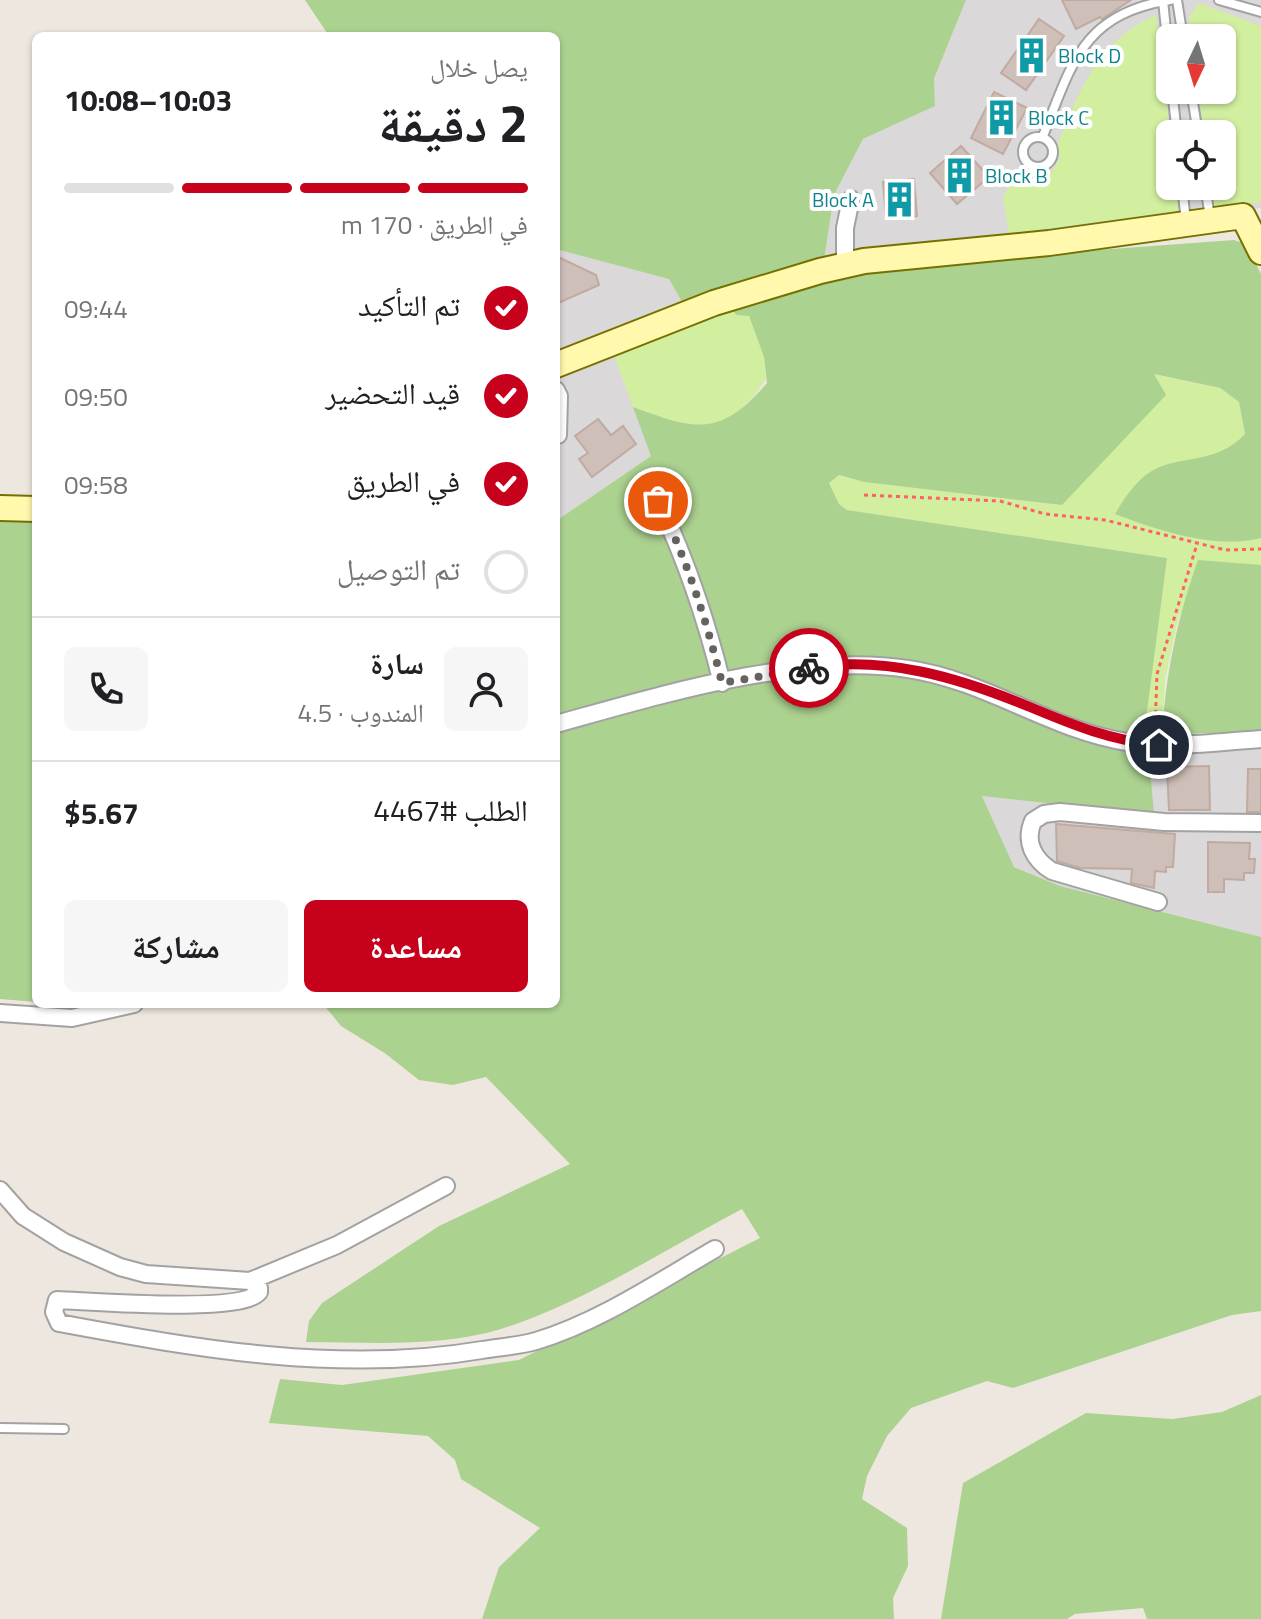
<!DOCTYPE html>
<html lang="ar">
<meta charset="utf-8">
<style>
body{margin:0;font-family:"Titillium Web","Noto Naskh Arabic",sans-serif;background:#f6f6f6;color:#202124;direction:rtl;height:100vh;display:flex;flex-direction:column;font-size:30px;white-space:nowrap}
*{box-sizing:border-box;margin:0}
p{font-size:26px;color:#757577}
.icon{flex:none;width:44px;height:44px;fill:none;stroke:currentColor;stroke-width:2;stroke-linecap:round;stroke-linejoin:round}
.map{position:relative;flex:1;overflow:hidden;direction:ltr}
.side{position:absolute;left:32px;top:32px;width:528px;height:976px;display:flex;flex-direction:column;background:#fff;border-radius:12px;box-shadow:0 2px 6px #0004;direction:rtl}
.side>*{flex:none}
.needle{width:52px;rotate:184deg}
.buttons{position:absolute;left:1156px;top:24px;display:grid;gap:16px}
.buttons a{display:grid;place-items:center;width:80px;height:80px;border-radius:12px;background:#fff;box-shadow:0 2px 6px #0004;font-size:40px}
.pin{position:absolute;display:grid;place-items:center;width:68px;height:68px;color:#fff;margin:-34px;border:4px solid #fff;border-radius:50%;box-shadow:0 2px 8px #0007}
.courier{position:absolute;display:grid;place-items:center;width:80px;height:80px;margin:-40px;border:6px solid #c7001c;border-radius:50%;background:#fff;color:#222;box-shadow:0 2px 10px #0007}
.headline em{font-style:normal;font-weight:700}
.headline div{display:flex;flex-direction:column-reverse}
.headline{display:flex;align-items:center;justify-content:space-between;height:136px;padding:0 32px}
h1{font-size:52px;font-weight:700;line-height:60px}
.bar{display:grid;grid-template-columns:repeat(4,1fr);gap:12px 8px;align-content:center;height:96px;padding:0 32px}
.bar i{height:10px;border-radius:6px;background:#e0e0e0}
.bar .on{background:#c7001c}
.bar p{grid-column:span 4}
.line{display:flex;align-items:center;gap:20px;padding:0 32px;border-top:2px solid #e0e0e0}
.line div{flex:1}
.round{display:grid;place-items:center;flex:none;width:84px;height:84px;border-radius:12px;background:#f6f6f6}
ol{padding:0 32px;list-style:none}
li{display:flex;align-items:center;gap:24px;height:88px}
li p{margin-inline-start:auto}
li .icon{padding:8px;border-radius:50%;background:#c7001c;color:#fff;stroke-width:4}
li:last-child{color:#757577}
li i{width:44px;height:44px;border:4px solid #e0e0e0;border-radius:50%}
.primary-button{display:flex;gap:16px;margin-top:auto;padding:16px 32px}
.primary-button a{flex:1;height:92px;border-radius:12px;background:#c7001c;color:#fff;font-size:32px;font-weight:700;line-height:92px;text-align:center}
.primary-button a+a{background:#f6f6f6;color:#202124}
.map>svg:first-child{display:block}
.residential{fill:#dad8d8;fill-rule:evenodd}
.grass{fill:#d1ef9f}
.forest{fill:#acd290}
.building{fill:#cebfb8;stroke:#c1aaa1;stroke-width:2}
.lines{fill:none;stroke-linecap:round;stroke-linejoin:round}
.lane-casing{stroke:#a2a2a2;stroke-width:12}
.street-casing{stroke:#a2a2a2;stroke-width:20}
.secondary-casing{stroke:#757100;stroke-width:28}
.path{stroke:#ff6066;stroke-width:3;stroke-dasharray:4 4;stroke-linecap:butt}
.lane{stroke:#fff;stroke-width:8}
.street{stroke:#fff;stroke-width:16}
.secondary{stroke:#fff8ad;stroke-width:24}
.done{stroke:#656260;stroke-width:8;stroke-dasharray:0 14.4}
.route{stroke:#c7001c;stroke-width:10}
.labels{text-anchor:middle;dominant-baseline:central;stroke-width:8;stroke-linejoin:round;paint-order:stroke}
.culture-label{font-size:20px;fill:#0d838f;stroke:#fff;text-anchor:start}
</style>
<div class="map">
<svg width="1261" height="1619" viewBox="0 0 1261 1619">
<rect width="100%" height="100%" fill="#eee7df"/>
<path class="residential" d="M 966,0 L 1261,0 L 1261,208 L 824,260 L 834,195 L 863,139 L 935,106 L 934,80 ZM 1170,38 L 1222,38 L 1222,90 L 1170,90 ZM 1170,134 L 1222,134 L 1222,186 L 1170,186 Z
M 556,248 L 669,279 L 690,316 L 651,456 L 556,521 Z
M 1261,748 L 1261,937 L 1060,886 L 1013,866 L 982,796 L 1153,815 L 1149,754 Z"/>
<path class="grass" d="M 1199,3 L 1261,26 L 1261,202 L 1214,209 L 1211,186 L 1222,186 L 1222,134 L 1204,134 L 1198,90 L 1222,90 L 1222,38 L 1191,38 L 1189,17 Z
M 1156,15 L 1170,134 L 1170,186 L 1177,186 L 1180,211 L 1009,234 L 1003,196 L 1019,171 L 1038,176 L 1053,170 L 1060,158 L 1057,146 C 1082,88 1094,44 1156,15 Z
M 731,309 L 749,316 L 764,357 L 766,379 C 726,440 694,430 633,407 L 611,347 Z
M 1153,374 L 1219,388 L 1239,402 L 1245,434 L 1229,451 L 1149,472 L 1115,514 C 1158,530 1215,550 1261,538 L 1261,565 L 1250,566 L 1179,615 L 1165,679 L 1162,735 L 1147,736 L 1148,690 L 1167,558 L 847,510 L 839,504 L 829,483 L 838,475 L 864,482 L 1062,505 Z"/>
<path class="forest" d="M 305,0 L 966,0 L 934,79 L 935,106 L 863,139 L 834,195 L 824,260 L 682,302 L 669,279 L 556,249 L 556,36 L 329,36 Z
M 1234,240 L 1246,244 L 1261,274 L 1261,538 C 1215,550 1157,530 1115,514 C 1124,499 1133,485 1147,474 C 1176,453 1214,467 1245,434 L 1239,402 L 1220,388 L 1154,374 L 1166,395 L 1062,505 L 864,482 L 839,475 L 829,483 L 839,504 L 847,510 L 1167,558 L 1146,719 L 1154,815 L 982,796 L 1014,867 L 1060,886 L 1261,937 L 1261,1311 L 1232,1315 L 1013,1388 L 987,1381 L 911,1408 L 887,1436 L 867,1476 L 862,1499 L 907,1528 L 908,1566 L 893,1598 L 894,1619 L 482,1619 L 499,1567 L 540,1528 L 461,1479 L 455,1460 L 428,1436 L 269,1423 L 280,1379 L 342,1385 L 519,1360 L 760,1238 L 742,1209 C 668,1248 579,1305 501,1329 C 438,1348 370,1342 306,1342 L 309,1321 L 322,1303 L 439,1226 L 570,1164 L 486,1077 L 453,1085 L 419,1080 L 386,1054 L 341,1026 L 323,1004 L 556,1004 L 556,521 L 651,456 L 633,407 C 695,430 720,438 767,383 L 764,357 L 749,316 L 737,315 L 731,309 L 864,267 Z
M 0,520 L 36,520 L 36,1002 L 0,999 Z
M 1198,560 L 1261,565 L 1261,731 L 1162,735 C 1166,673 1177,619 1198,560 Z
M 1261,1395 L 1261,1619 L 1147,1619 L 1143,1608 L 1075,1614 L 1067,1619 L 941,1619 L 963,1483 L 1086,1413 L 1172,1419 L 1222,1412 Z"/>
<path class="building" d="M 1062,0 L 1131,0 L 1102,19 L 1100,17 L 1076,29 Z
M 1039,19 L 1064,36 L 1026,90 L 1001,73 Z
M 994,92 L 1027,108 L 1003,154 L 971,138 Z
M 961,146 L 989,177 L 957,204 L 930,173 Z
M 914,179 L 917,216 L 886,219 L 883,182 Z
M 556,256 L 596,275 L 599,285 L 556,304 Z
M 598,419 L 611,435 L 623,426 L 636,444 L 592,477 L 579,459 L 588,453 L 575,436 Z
M 1209,766 L 1210,810 L 1169,810 L 1167,767 Z
M 1248,769 L 1261,769 L 1261,812 L 1247,812 Z
M 1056,824 L 1175,834 L 1173,867 L 1166,867 L 1166,872 L 1155,871 L 1154,888 L 1131,883 L 1132,869 L 1080,868 L 1057,861 Z
M 1208,842 L 1250,843 L 1249,859 L 1255,859 L 1254,873 L 1244,873 L 1244,880 L 1224,879 L 1224,892 L 1208,892 Z"/>
<g class="lines">
<defs>
<path id="lane" d="M 1163,0 L 1170,70
M 1177,0 L 1183,38
M 1219,0 L 1261,12
M 1172,90 L 1177,134
M 1191,90 L 1198,134
M 1043,136 C 1072,64 1082,14 1170,0
M1023 152a15 15 0 1 1 30 0a15 15 0 1 1-30 0Z
M 1182,186 L 1186,221
M 1205,186 L 1210,217
M 0,1428 L 64,1429"/>
<path id="street" d="M 845,265 L 845,228 L 851,199
M 556,390 L 559,396 L 558,435
M 658,501 C 687,561 706,619 722,683
M 556,724 C 661,695 800,652 908,669 C 985,680 1053,731 1127,742 C 1171,749 1217,742 1261,739
M 1158,902 L 1052,871 C 1034,860 1024,842 1033,821 L 1044,814 L 1060,812 L 1164,822 L 1259,823
M 0,1013 L 72,1018 L 134,1004
M 0,1190 L 23,1216 L 64,1242 L 120,1267 L 146,1274 L 250,1281 L 337,1245 L 446,1186
M 250,1281 L 259,1288 L 259,1292 C 242,1314 90,1301 57,1300 L 54,1312 L 59,1323 C 198,1349 341,1374 482,1350 C 499,1347 519,1346 536,1341 C 599,1322 658,1282 715,1249"/>
<path id="secondary" d="M 556,365 L 714,303 L 820,271 L 864,261 L 1049,243 L 1243,216 L 1261,252
M 0,508 L 36,509"/>
</defs>
<use href="#lane" class="lane-casing"/>
<use href="#street" class="street-casing"/>
<use href="#secondary" class="secondary-casing"/>
<path class="path" d="M 864,495 L 1000,501 L 1045,514 L 1105,520 L 1225,550 L 1261,549
M 1155,730 L 1157,674 L 1197,544"/>
<use href="#lane" class="lane"/>
<use href="#street" class="street"/>
<use href="#secondary" class="secondary"/>
</g>
<g class="lines">
<path class="done" d="M 658,501 C 687,560 706,619 722,683 L 809,668"/>
<path class="route" d="M 809,668 C 885,655 960,678 1030,707 C 1073,725 1112,741 1159,745"/>
</g>
<defs>
<symbol id="building-bare" viewBox="-9 -9 18 18"><path d="M-4-6H4V6H1V3H-1V6H-4ZM-2.5-4.3h1.7v1.8h-1.7ZM.8-4.3h1.7v1.8H.8ZM-2.5-1h1.7V.8h-1.7ZM.8-1h1.7V.8H.8Z" fill="#0f9aa8" stroke="#fff" stroke-width="2.5" paint-order="stroke"/></symbol>
</defs>
<g fill-rule="evenodd">
<use href="#building-bare" x="1006" y="30" width="51" height="51"/>
<use href="#building-bare" x="976" y="92" width="51" height="51"/>
<use href="#building-bare" x="934" y="150" width="51" height="51"/>
<use href="#building-bare" x="874" y="174" width="51" height="51"/>
</g>
<g class="labels">
<g class="culture-label">
<text x="1058" y="55">Block D</text>
<text x="1028" y="117">Block C</text>
<text x="985" y="175">Block B</text>
<text x="874" y="199" text-anchor="end">Block A</text>
</g>
</g>
</svg>
<div class="buttons">
<a><svg class="needle" viewBox="-14 -14 28 28"><path d="M0-13l5 13h-10z" fill="#e53935"/><path d="M0 13l5-13h-10z" fill="#757577"/></svg></a>
<a><svg class="icon" aria-label="locate" viewBox="0 0 24 24"><circle cx="12" cy="12" r="6"/><path d="M12 2v4M12 18v4M2 12h4M18 12h4"/></svg></a>
</div>
<div class="pin" style="left:658px;top:501px;background:#ea580c"><svg class="icon" aria-label="bag" viewBox="0 0 24 24"><path d="M5 8h14l-1 12H6zM9 8a3 3 0 0 1 6 0"/></svg></div>
<div class="pin" style="left:1159px;top:745px;background:#1f2937"><svg class="icon" aria-label="home" viewBox="0 0 24 24"><path d="M3 11l9-7 9 7M6 9v11h12V9"/></svg></div>
<div class="courier" style="left:809px;top:668px"><svg class="icon" aria-label="bike" viewBox="0 0 24 24"><circle cx="6" cy="16" r="4"/><circle cx="18" cy="16" r="4"/><path d="M6 16l4-8h5l3 8M10 8l3 8H6M13 5h3"/></svg></div>
<section class="side">
<div class="headline"><div><h1>2 دقيقة</h1><p>يصل خلال</p></div><em>10:03–10:08</em></div>
<div class="bar"><i class="on"></i><i class="on"></i><i class="on"></i><i></i><p>في الطريق · 170 m</p></div>
<ol>
<li><svg class="icon" aria-label="check" viewBox="0 0 24 24"><path d="M5 12l5 5 9-10"/></svg>تم التأكيد<p>09:44</p></li>
<li><svg class="icon" aria-label="check" viewBox="0 0 24 24"><path d="M5 12l5 5 9-10"/></svg>قيد التحضير<p>09:50</p></li>
<li><svg class="icon" aria-label="check" viewBox="0 0 24 24"><path d="M5 12l5 5 9-10"/></svg>في الطريق<p>09:58</p></li>
<li><i></i>تم التوصيل</li>
</ol>
<div class="line" style="height:144px"><a class="round"><svg class="icon" aria-label="person" viewBox="0 0 24 24"><circle cx="12" cy="8" r="4"/><path d="M4 21q1-7 8-7t8 7"/></svg></a><div><b>سارة</b><p>المندوب · 4.5</p></div><a class="round"><svg class="icon" aria-label="phone" viewBox="0 0 24 24"><path d="M5 4h4l2 5-3 2q2 4 5 5l2-3 5 2v4C11 20 4 13 5 4z"/></svg></a></div>
<div class="line" style="height:104px"><div>الطلب #4467</div><b>$5.67</b></div>
<div class="primary-button"><a>مساعدة</a><a>مشاركة</a></div>
</section>
</div>
